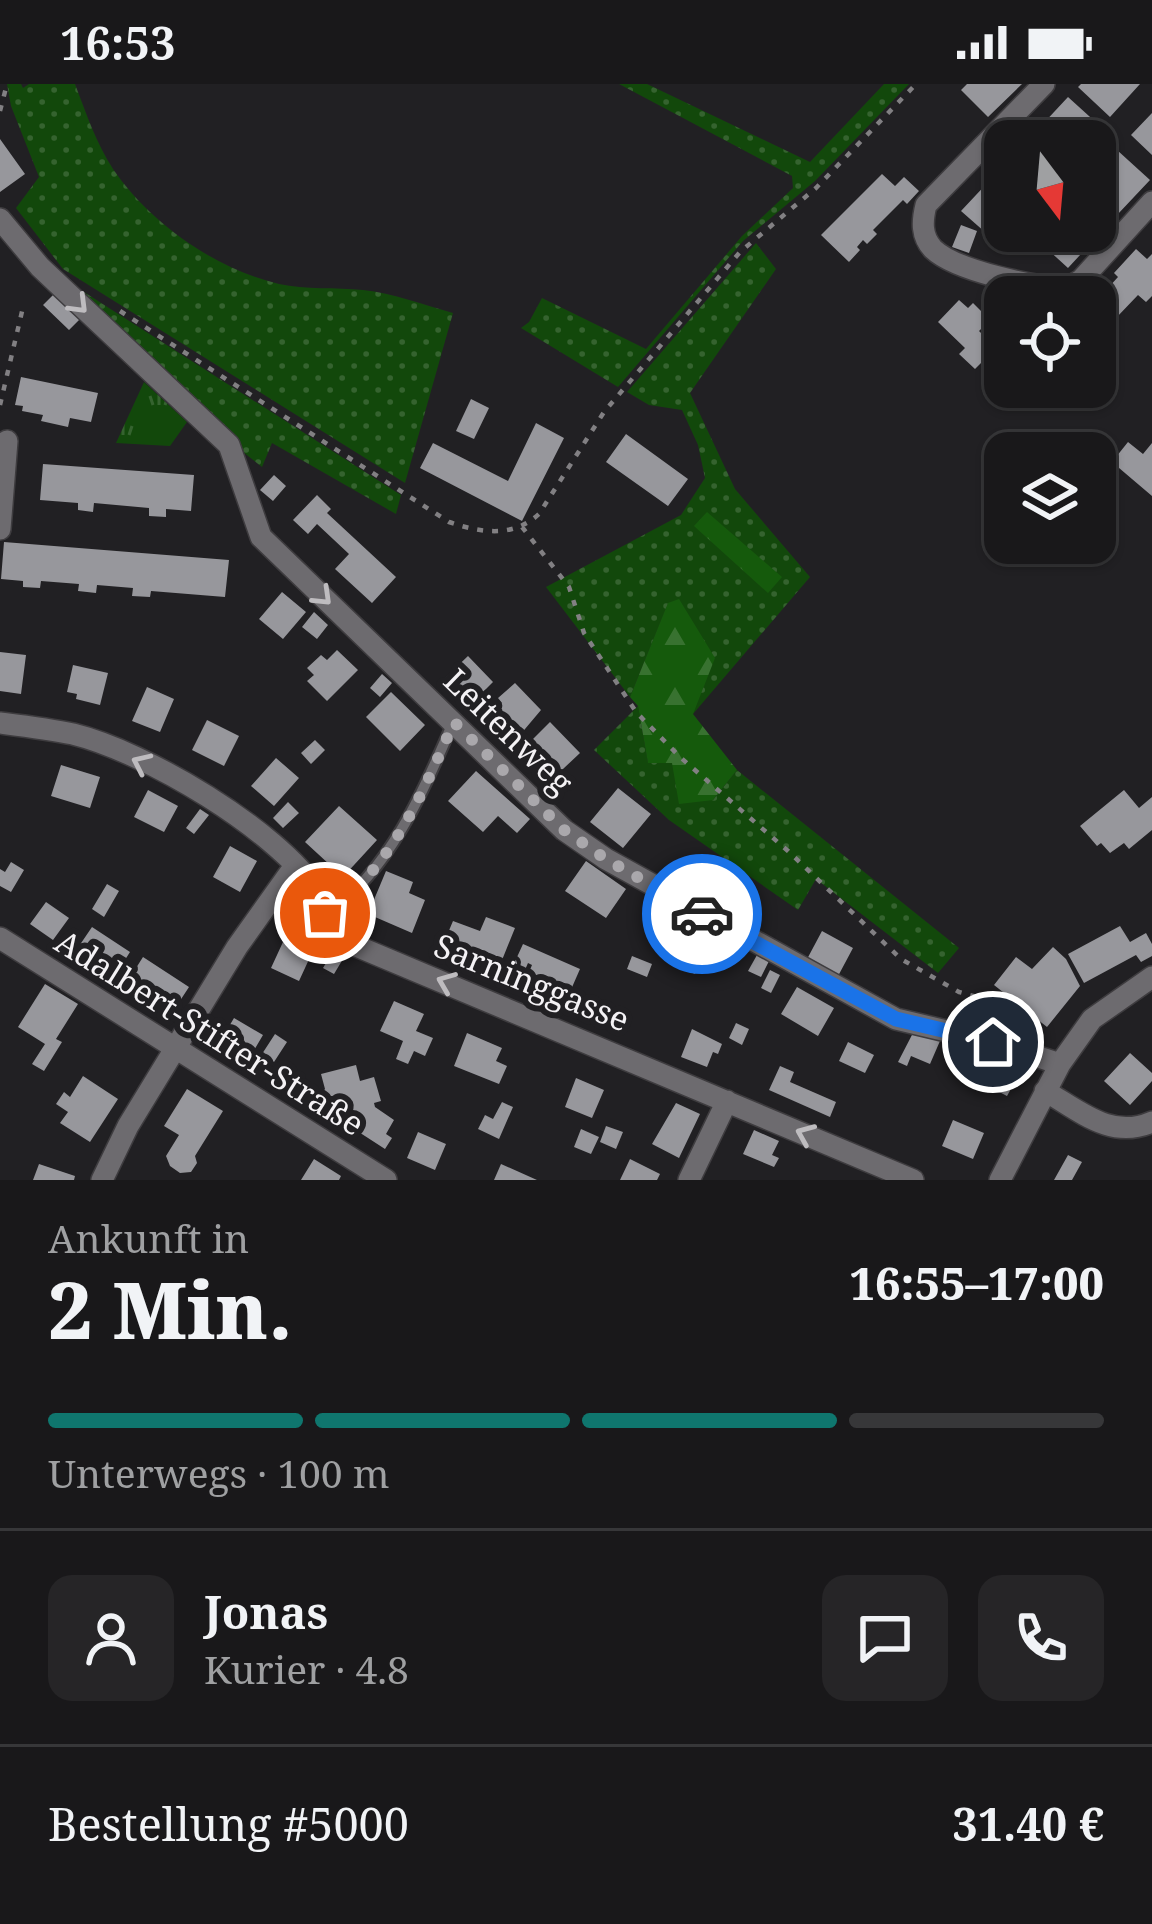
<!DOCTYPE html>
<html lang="de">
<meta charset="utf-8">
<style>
body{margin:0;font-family:"Noto Serif",serif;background:#262527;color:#f1f3f6;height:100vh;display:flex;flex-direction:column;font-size:45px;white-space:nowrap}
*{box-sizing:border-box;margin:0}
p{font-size:39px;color:#9fa0a2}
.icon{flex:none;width:66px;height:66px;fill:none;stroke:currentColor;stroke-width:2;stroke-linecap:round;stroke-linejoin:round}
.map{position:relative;height:1096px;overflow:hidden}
.sheet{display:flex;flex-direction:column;background:#19181a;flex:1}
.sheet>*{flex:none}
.needle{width:78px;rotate:164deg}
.fabs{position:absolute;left:984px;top:36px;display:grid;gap:24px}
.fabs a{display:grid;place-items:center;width:132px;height:132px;border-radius:24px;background:#19181a;box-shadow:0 3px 9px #0004,0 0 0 3px #373739;font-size:60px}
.pin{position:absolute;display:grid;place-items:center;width:102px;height:102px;color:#fff;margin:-51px;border:6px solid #fff;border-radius:50%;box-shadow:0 3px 12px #0007}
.courier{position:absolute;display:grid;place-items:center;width:120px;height:120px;margin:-60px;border:9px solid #1a73e8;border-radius:50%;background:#fff;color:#222;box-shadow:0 3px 15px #0007}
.headline em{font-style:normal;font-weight:800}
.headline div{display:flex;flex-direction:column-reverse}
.headline{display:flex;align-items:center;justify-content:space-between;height:204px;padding:0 48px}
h1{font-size:78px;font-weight:800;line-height:90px}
.bar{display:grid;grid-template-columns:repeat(4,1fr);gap:18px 12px;align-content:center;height:144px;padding:0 48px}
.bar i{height:15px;border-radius:9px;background:#373739}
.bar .current{background:#0f766e}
.bar p{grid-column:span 4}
.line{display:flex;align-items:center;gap:30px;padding:0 48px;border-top:3px solid #373739}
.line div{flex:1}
.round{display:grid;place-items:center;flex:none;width:126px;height:126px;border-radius:24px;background:#262527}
.status{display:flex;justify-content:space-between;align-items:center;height:84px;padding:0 60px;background:#19181a;direction:ltr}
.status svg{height:33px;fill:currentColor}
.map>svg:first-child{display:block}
.grass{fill:url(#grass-dots)}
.forest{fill:url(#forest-firs)}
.park{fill:url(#park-tufts)}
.building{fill:#97979c}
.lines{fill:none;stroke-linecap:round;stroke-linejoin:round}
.lane-casing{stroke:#3e3c3f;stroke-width:14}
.street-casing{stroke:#3e3c3f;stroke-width:24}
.path{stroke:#828083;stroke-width:4.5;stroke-dasharray:6 9;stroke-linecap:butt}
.lane{stroke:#6d6b6f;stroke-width:10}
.street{stroke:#6d6b6f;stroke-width:21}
.oneway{stroke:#bebcbf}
.done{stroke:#aaa8ac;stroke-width:12;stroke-dasharray:0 21.6}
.route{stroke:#1a73e8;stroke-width:15}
.labels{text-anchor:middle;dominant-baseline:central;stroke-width:12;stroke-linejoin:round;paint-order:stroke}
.street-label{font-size:33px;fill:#f4f2f5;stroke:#212023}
</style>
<div class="status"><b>16:53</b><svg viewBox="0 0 49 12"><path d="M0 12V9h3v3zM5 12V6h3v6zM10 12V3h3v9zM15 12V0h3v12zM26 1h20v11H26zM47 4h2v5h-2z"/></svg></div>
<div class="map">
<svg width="1152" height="1096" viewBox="0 0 1152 1096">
<defs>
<pattern id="grass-dots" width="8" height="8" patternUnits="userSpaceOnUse" patternTransform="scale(3)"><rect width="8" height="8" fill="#12480b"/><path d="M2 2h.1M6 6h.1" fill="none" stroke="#35632f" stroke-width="1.8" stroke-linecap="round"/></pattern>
<pattern id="forest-firs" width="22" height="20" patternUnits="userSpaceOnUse" patternTransform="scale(3)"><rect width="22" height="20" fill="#155a0c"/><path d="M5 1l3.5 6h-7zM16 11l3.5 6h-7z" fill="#387230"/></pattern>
<pattern id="park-tufts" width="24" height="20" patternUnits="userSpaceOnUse" patternTransform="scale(3)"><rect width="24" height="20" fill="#12480b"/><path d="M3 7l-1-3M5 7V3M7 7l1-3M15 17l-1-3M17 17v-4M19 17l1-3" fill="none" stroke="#35632f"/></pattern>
</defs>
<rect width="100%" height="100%" fill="#212023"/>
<path class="grass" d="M 7,0 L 21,0 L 23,4 L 29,0 L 75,0 C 86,29 96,59 113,85 C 150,139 215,185 279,200 C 306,206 335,203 363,206 C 393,209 424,221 453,229 L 405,399 L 63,185 L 16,124 L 39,93 L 11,22 Z
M 619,0 L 647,0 L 810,78 L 884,0 L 909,0 L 815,97 L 743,157 L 618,303 L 521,244 L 529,238 L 542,214 L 646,265 L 742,152 L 793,104 L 792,92 Z
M 756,159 L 776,185 L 690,309 L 735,405 L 810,493 L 693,630 L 679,516 L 668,520 L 630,613 L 546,503 L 681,431 L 705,394 L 698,361 L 682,326 L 649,321 L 627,308 Z
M 74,208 L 84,208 L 401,411 L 396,430 L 272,359 L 262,383 L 238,364 Z
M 638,622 L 648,678 L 672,678 L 713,716 L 737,686 L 959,864 L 938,889 L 816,795 L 798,826 L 669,736 L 594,666 Z"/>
<path class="forest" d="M 707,428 L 782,493 L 768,509 L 694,442 Z
M 679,515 L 715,574 L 693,630 L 737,686 L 713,716 L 679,720 L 672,679 L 648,679 L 638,622 L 630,613 L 668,519 Z"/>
<path class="park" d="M 144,298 L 187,338 L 170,362 L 116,359 Z"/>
<path class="building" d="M 967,0 L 1022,0 L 988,33 L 961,6 Z
M 1081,0 L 1140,0 L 1110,33 L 1078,3 Z
M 1068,13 L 1100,42 L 1087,57 L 1027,57 Z
M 1152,29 L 1152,71 L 1131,51 Z
M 0,55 L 25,90 L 0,108 Z
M 1117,66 L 1150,96 L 1101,148 L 1095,142 L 1095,90 Z
M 1005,80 L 1005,144 L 994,156 L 961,127 Z
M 882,90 L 895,102 L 904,93 L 919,107 L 907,120 L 903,116 L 873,146 L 877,150 L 867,160 L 863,156 L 857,163 L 860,166 L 849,178 L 821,151 Z
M 961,141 L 977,147 L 969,169 L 952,163 Z
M 1039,147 L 1082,147 L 1093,157 L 1068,184 L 1034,153 Z
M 1136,165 L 1147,175 L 1152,170 L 1152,212 L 1146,218 L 1138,211 L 1116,234 L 1097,216 L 1118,193 L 1114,189 Z
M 55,209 L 81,234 L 69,246 L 43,221 Z
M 959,216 L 968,224 L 973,219 L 990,236 L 979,247 L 996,264 L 975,285 L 959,270 L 965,264 L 938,238 Z
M 21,293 L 98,309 L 91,338 L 70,334 L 68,343 L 41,337 L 43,331 L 22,327 L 23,322 L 15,321 Z
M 471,315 L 489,324 L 474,355 L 456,347 Z
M 536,339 L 564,354 L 522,437 L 420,384 L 433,359 L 508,397 Z
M 626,350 L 688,395 L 668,422 L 606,378 Z
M 1128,358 L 1143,370 L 1152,359 L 1152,412 L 1112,378 Z
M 43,380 L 194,391 L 191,427 L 166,425 L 166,433 L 149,432 L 149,424 L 94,419 L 93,428 L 78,426 L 78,419 L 40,416 Z
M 274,391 L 286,402 L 273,417 L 260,406 Z
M 317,411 L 331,425 L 327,429 L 396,493 L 372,519 L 335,485 L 349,470 L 317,440 L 308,450 L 293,436 Z
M 4,458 L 229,476 L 225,513 L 151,507 L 150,513 L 132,512 L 133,504 L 97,501 L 96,509 L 78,507 L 79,500 L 41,497 L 40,504 L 23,503 L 23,497 L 1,495 Z
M 282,508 L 306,528 L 283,555 L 259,535 Z
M 314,528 L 328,541 L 317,555 L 302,543 Z
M 337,566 L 358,586 L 327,617 L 307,597 L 314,591 L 307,584 L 321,571 L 327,576 Z
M 0,568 L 26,571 L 21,610 L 0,607 Z
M 468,572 L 493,598 L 471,620 L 445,594 Z
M 73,581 L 108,589 L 100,621 L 76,615 L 77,610 L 67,608 Z
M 382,590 L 392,599 L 380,613 L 370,604 Z
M 515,599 L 541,626 L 509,664 L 483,637 L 502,619 L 498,614 Z
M 147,603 L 174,615 L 160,648 L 132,637 Z
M 391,608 L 425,641 L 400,667 L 366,633 Z
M 207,636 L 239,652 L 224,682 L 192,666 Z
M 550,638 L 580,669 L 546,701 L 528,681 L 543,667 L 532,656 Z
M 315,656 L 325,666 L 311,680 L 301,669 Z
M 276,674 L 299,694 L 274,722 L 251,702 Z
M 61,681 L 100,693 L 90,724 L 51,712 Z
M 476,687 L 530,735 L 517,749 L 498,732 L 483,748 L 448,717 Z
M 618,704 L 651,730 L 623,764 L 590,738 Z
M 148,706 L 178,722 L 164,748 L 134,733 Z
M 1124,706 L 1139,724 L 1152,713 L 1152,746 L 1129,765 L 1124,759 L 1110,769 L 1101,759 L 1097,762 L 1080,742 Z
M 288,718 L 299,729 L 283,744 L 273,734 Z
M 339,722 L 377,756 L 343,793 L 305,758 Z
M 200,725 L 209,731 L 194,750 L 186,744 Z
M 230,762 L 257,777 L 240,808 L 213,793 Z
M 586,777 L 626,805 L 606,834 L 565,807 Z
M 11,778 L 24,786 L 11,808 L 0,802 L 0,785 L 5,788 Z
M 720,779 L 737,789 L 729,803 L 712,793 Z
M 386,787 L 413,798 L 409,809 L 425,816 L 412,849 L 368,830 Z
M 107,800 L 119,807 L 104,833 L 92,825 Z
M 46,818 L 69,834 L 53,856 L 30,840 Z
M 486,833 L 515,844 L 498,886 L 442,863 L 453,837 L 480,847 Z
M 1120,842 L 1130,858 L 1146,849 L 1152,860 L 1152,872 L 1141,878 L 1136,871 L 1084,899 L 1068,870 Z
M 92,843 L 130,868 L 114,893 L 75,868 Z
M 689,845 L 727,865 L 718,885 L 701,877 L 695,890 L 675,882 L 682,867 L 676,864 Z
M 822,847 L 853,864 L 837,894 L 806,877 Z
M 283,858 L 311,871 L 299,897 L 271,884 Z
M 523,860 L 580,885 L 566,917 L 525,898 L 532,881 L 528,879 L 518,902 L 506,897 Z
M 1053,863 L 1066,875 L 1080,902 L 1047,943 L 994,901 L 1016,873 L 1032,885 Z
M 335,864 L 346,870 L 334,890 L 323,884 Z
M 757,871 L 769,877 L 761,893 L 748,887 Z
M 632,872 L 652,880 L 647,893 L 627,885 Z
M 143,873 L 189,903 L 170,932 L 124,903 Z
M 770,886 L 780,891 L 771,909 L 761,904 Z
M 45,900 L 78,920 L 56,955 L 62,958 L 44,987 L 32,980 L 45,960 L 18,943 Z
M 797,903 L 834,924 L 818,952 L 781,930 Z
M 394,917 L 424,930 L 416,947 L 433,954 L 425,972 L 414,967 L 408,980 L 396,975 L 403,957 L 380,947 Z
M 234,934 L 263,951 L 247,978 L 218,961 Z
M 736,939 L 749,945 L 742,961 L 729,954 Z
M 692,945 L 722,960 L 718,970 L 713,968 L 707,983 L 681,973 Z
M 914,947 L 940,957 L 930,980 L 911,972 L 907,982 L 898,978 Z
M 467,949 L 502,964 L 496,977 L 507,982 L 499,1000 L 454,982 Z
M 275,950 L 287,958 L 274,978 L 262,970 Z
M 848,958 L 874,971 L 865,989 L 839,977 Z
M 1130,969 L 1152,989 L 1152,997 L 1130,1021 L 1104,997 Z
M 997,974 L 1021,987 L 1007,1012 L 984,1000 Z
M 356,981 L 360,997 L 374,993 L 381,1017 L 374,1019 L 375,1023 L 394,1036 L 386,1050 L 392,1054 L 385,1065 L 314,1019 L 325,1005 L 321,990 Z
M 780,982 L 794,988 L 790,998 L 836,1018 L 830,1033 L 769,1006 Z
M 83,992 L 118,1015 L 90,1058 L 60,1039 L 68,1028 L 56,1020 L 64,1008 L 70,1013 Z
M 576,994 L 604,1006 L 592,1034 L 565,1023 Z
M 187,1005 L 223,1027 L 195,1072 L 197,1079 L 191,1088 L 180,1089 L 170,1082 L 166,1072 L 179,1051 L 164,1042 Z
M 502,1018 L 513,1023 L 499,1055 L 478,1045 L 485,1031 L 493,1035 Z
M 676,1019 L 700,1030 L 679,1074 L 652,1060 Z
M 953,1036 L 984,1049 L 973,1075 L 942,1062 Z
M 606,1042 L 623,1048 L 616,1065 L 600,1058 Z
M 581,1045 L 599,1053 L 591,1070 L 574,1063 Z
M 754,1046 L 779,1057 L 772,1071 L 779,1074 L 774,1083 L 743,1070 Z
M 418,1048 L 446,1060 L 435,1086 L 407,1074 Z
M 1068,1071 L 1082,1078 L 1072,1096 L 1054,1096 Z
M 314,1075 L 341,1092 L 339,1096 L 301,1096 Z
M 630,1075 L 660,1090 L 657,1096 L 620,1096 Z
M 39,1080 L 75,1092 L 74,1096 L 33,1096 Z
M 501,1080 L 537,1096 L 494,1096 Z"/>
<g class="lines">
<defs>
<path id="lane" d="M 328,827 C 387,792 426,702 452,641"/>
<path id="street" d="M 1044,0 L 926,121 C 922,137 921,152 933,165 C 956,187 1037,204 1068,204 L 1081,196 L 1152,118
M 0,135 L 40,183 L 229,361 L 261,453 L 564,746 L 606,775 L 896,935 L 993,958 L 1060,980
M 0,445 L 7,357
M 0,639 C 24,642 49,645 73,650 C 146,668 276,745 318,808 C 329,824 327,842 342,856 L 913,1096
M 0,854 L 386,1096
M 1045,1007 C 1080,1027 1111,1056 1152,1038
M 102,1096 L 128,1042 L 237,863 L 294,783
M 689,1096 L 727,1017
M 1000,1096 L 1060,980 L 1092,935 L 1152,893"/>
</defs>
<use href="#lane" class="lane-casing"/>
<use href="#street" class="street-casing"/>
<path class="path" d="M 0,27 L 7,0
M 120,227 L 449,438 C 481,449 513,454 539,430 L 604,328 L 740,168 L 816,104 L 916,0
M 0,321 L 24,219
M 522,443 L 569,503 L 584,549 L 636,628 L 680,673 L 788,767 L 901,875 L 959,908 L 1007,921 L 1019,932 L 1022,944"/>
<use href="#lane" class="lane"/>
<use href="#street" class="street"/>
</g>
<defs><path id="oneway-chevron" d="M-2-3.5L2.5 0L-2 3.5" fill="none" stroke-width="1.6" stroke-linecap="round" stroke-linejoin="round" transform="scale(3)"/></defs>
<g class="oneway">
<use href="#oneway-chevron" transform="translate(79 221) rotate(45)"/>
<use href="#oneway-chevron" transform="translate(323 513) rotate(44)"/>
<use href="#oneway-chevron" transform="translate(141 679) rotate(-155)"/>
<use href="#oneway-chevron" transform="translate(446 898) rotate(-158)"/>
<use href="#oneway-chevron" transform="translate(805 1050) rotate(-157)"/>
</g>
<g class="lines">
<path class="done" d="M 325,829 C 389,790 425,704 454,638 L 564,746 L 606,775 L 702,830"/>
<path class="route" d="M 702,830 L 896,935 L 993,958"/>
</g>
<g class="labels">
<g class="street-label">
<text transform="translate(509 647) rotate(44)">Leitenweg</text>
<text transform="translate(532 898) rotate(22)">Sarninggasse</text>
<text transform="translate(210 948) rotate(32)">Adalbert-Stifter-Straße</text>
</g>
</g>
</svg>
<div class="fabs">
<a><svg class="needle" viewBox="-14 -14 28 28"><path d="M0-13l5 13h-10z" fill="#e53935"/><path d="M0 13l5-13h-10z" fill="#9fa0a2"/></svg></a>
<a><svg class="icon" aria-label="locate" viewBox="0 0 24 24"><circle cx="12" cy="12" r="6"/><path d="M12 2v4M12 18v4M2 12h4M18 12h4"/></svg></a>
<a><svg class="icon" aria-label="layers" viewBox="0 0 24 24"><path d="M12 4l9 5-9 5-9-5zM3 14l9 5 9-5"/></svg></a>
</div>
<div class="pin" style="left:325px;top:829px;background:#ea580c"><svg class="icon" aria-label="bag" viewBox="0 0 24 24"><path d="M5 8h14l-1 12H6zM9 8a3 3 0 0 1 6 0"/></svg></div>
<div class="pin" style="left:993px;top:958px;background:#1f2937"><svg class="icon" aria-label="home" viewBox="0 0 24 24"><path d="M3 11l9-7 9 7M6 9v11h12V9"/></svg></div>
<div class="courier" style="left:702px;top:830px"><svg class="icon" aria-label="car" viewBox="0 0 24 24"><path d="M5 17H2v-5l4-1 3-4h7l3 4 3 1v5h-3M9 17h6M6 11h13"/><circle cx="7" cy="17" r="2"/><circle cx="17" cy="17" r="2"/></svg></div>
</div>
<section class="sheet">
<div class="headline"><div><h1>2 Min.</h1><p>Ankunft in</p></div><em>16:55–17:00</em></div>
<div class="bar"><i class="current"></i><i class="current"></i><i class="current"></i><i></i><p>Unterwegs · 100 m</p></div>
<div class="line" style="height:216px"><a class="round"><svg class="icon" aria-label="person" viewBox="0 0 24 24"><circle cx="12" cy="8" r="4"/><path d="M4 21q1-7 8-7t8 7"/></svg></a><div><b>Jonas</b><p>Kurier · 4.8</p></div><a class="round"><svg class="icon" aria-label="chat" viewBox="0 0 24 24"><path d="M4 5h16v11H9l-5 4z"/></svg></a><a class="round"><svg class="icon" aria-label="phone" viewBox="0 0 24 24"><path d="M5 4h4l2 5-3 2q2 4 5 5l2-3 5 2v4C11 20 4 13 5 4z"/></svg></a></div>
<div class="line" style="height:156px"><div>Bestellung #5000</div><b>31.40 €</b></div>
</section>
